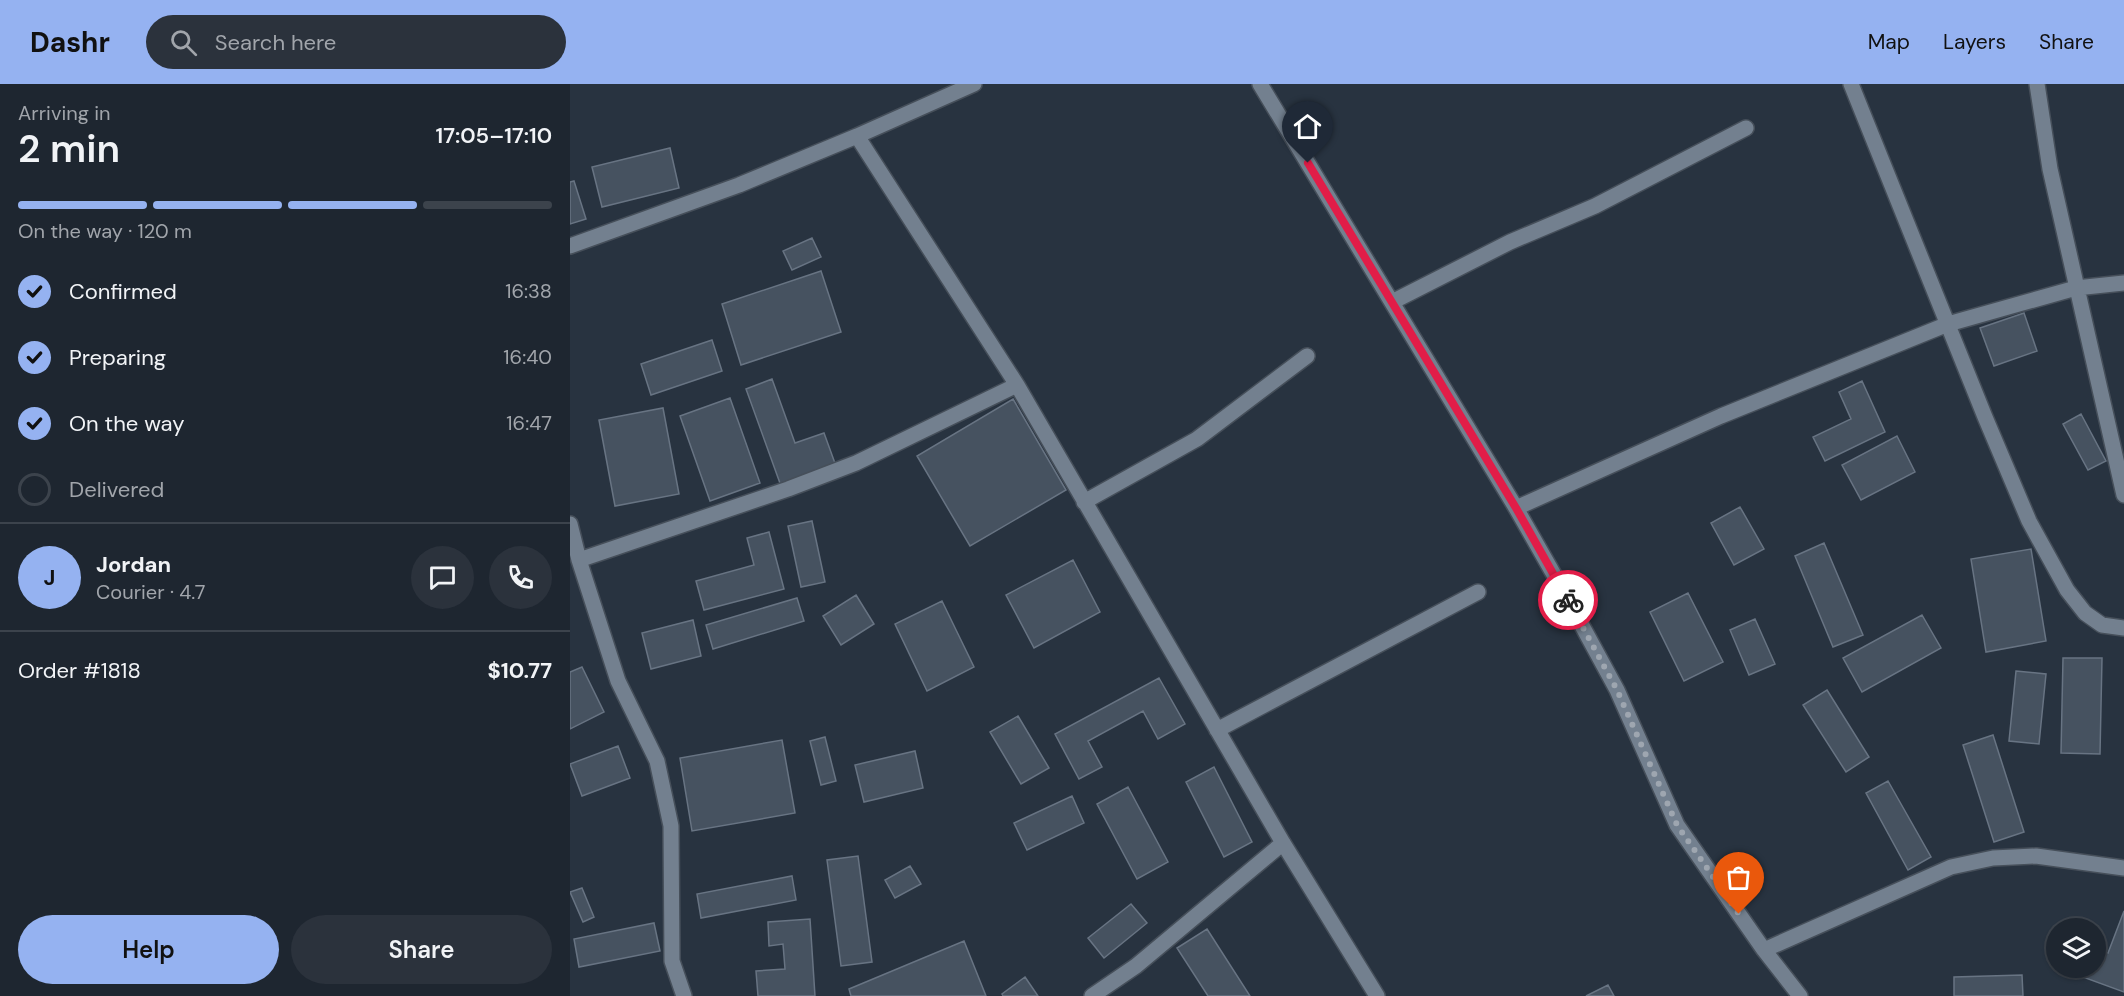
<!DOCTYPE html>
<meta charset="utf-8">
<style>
body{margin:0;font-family:"DM Sans",sans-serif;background:#2b323c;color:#f1f3f6;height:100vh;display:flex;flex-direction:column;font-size:22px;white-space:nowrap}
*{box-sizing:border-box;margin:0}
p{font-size:20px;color:#a1a5ab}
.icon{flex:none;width:33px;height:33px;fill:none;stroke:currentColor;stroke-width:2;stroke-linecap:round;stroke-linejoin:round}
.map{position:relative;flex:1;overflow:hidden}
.panel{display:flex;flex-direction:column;background:#1e2630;width:570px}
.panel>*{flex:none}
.fabs{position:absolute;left:1476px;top:834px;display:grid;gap:12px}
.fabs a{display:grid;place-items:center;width:60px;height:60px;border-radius:50%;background:#1e2630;box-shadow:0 2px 4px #0004,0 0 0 2px #3c434c;font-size:30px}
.pin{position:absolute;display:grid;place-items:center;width:51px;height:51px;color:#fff;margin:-62px -26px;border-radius:50% 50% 50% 0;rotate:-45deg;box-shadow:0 0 6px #0007}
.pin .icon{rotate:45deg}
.courier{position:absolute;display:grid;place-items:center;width:60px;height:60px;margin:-30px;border:4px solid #e11d48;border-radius:50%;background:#fff;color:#222;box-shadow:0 2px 8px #0007}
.head em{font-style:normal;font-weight:600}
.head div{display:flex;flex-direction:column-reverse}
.head{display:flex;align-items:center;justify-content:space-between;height:102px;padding:0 18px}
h1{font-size:39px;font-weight:600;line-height:45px}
.bar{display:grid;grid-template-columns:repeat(4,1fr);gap:9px 6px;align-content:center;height:72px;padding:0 18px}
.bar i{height:8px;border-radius:4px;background:#3c434c}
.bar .selected{background:#95b2f1}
.bar p{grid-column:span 4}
.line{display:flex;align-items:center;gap:15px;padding:0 18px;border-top:2px solid #3c434c}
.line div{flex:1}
.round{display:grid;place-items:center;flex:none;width:63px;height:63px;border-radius:32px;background:#2b323c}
ol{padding:0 18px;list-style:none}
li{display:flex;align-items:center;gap:18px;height:66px}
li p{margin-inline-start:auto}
li .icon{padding:6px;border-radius:50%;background:#95b2f1;color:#111;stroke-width:4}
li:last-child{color:#a1a5ab}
li i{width:33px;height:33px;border:3px solid #3c434c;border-radius:50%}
.primary-button{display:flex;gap:12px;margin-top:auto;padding:12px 18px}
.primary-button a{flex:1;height:69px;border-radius:36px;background:#95b2f1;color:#111;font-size:24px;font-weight:600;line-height:69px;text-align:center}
.primary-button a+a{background:#2b323c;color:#f1f3f6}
header{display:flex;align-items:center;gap:36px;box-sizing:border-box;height:84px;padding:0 30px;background:#95b2f1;color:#111}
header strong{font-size:28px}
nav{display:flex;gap:33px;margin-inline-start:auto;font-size:21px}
.search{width:420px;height:54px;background:#2b323c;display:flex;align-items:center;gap:15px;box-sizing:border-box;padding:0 21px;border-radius:33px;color:#a1a5ab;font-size:22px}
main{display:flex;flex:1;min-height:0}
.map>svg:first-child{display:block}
.building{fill:#465260;stroke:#687483;stroke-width:1.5}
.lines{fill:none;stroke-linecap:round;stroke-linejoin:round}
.minor-casing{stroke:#464f5a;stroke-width:18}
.minor{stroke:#73808f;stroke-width:15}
.done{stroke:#9ea6b0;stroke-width:6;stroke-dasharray:0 10.8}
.route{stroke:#e11d48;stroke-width:8}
</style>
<header>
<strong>Dashr</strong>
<div class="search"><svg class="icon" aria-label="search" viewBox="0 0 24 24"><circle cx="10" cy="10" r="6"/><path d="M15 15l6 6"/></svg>Search here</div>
<nav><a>Map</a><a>Layers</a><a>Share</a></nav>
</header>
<main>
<section class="panel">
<div class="head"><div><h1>2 min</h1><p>Arriving in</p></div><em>17:05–17:10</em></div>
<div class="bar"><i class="selected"></i><i class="selected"></i><i class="selected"></i><i></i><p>On the way · 120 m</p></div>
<ol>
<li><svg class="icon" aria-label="check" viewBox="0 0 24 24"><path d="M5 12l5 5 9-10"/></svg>Confirmed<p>16:38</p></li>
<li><svg class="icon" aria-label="check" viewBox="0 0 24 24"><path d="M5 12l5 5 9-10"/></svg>Preparing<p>16:40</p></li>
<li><svg class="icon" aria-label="check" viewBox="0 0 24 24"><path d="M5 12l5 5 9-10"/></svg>On the way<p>16:47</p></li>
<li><i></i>Delivered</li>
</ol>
<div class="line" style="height:108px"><b class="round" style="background:#95b2f1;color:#111">J</b><div><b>Jordan</b><p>Courier · 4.7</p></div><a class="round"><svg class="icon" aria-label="chat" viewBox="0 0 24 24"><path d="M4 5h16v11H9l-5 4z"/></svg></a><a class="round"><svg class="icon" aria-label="phone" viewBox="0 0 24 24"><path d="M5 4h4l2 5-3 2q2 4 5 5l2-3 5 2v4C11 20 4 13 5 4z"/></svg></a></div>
<div class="line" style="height:78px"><div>Order #1818</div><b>$10.77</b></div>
<div class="primary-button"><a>Help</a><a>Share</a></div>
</section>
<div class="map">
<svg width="1554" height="912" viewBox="0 0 1554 912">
<rect width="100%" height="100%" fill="#283340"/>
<path class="building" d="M 100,64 L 109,104 L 32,123 L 22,83 Z
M 4,97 L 16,135 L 0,140 L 0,98 Z
M 242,154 L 251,173 L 222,186 L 213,167 Z
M 251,187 L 271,248 L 171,281 L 152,220 Z
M 1454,229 L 1467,267 L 1424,282 L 1410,244 Z
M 142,256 L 152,287 L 81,311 L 71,280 Z
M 202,295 L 225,359 L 254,349 L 266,382 L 211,402 L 176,305 Z
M 1292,297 L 1315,348 L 1255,377 L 1243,353 L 1281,335 L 1269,308 Z
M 160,314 L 190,399 L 140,417 L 110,332 Z
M 443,315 L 496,406 L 400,462 L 347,372 Z
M 93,324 L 109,410 L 45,422 L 29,336 Z
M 1511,330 L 1536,377 L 1518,386 L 1493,340 Z
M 1327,352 L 1345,388 L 1291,416 L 1272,381 Z
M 1170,423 L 1194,465 L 1164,481 L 1141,439 Z
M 242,437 L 255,498 L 231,503 L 218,442 Z
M 199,448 L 214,505 L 134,526 L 126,497 L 184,481 L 177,454 Z
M 1254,459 L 1293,551 L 1263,563 L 1225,472 Z
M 1461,465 L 1476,557 L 1416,568 L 1401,475 Z
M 503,476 L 530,528 L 464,564 L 436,511 Z
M 1118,509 L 1153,578 L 1114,597 L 1080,528 Z
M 286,511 L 304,540 L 271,561 L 253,532 Z
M 227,514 L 234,537 L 143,565 L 136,541 Z
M 372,517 L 404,583 L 357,607 L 325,540 Z
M 1352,531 L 1371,564 L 1292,608 L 1273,574 Z
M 1185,535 L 1205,580 L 1179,591 L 1160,546 Z
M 123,536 L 131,572 L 81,585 L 72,549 Z
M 1493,574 L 1532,574 L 1530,670 L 1491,669 Z
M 12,583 L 34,628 L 0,645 L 0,588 Z
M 1446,587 L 1476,590 L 1469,660 L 1439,657 Z
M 589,594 L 615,640 L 588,655 L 573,627 L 518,657 L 532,683 L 509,695 L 485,650 Z
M 1257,606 L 1299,673 L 1276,688 L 1233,621 Z
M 448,632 L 479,684 L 451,700 L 420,648 Z
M 1423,651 L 1454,748 L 1424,758 L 1393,661 Z
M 255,653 L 266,697 L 251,701 L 240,657 Z
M 212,656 L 225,729 L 122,747 L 110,674 Z
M 48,662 L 60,694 L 12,712 L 0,680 Z
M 345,667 L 353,704 L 294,718 L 285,681 Z
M 644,683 L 682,758 L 654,773 L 616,698 Z
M 1318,697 L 1361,773 L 1338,786 L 1296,709 Z
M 558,703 L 598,778 L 567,795 L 527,720 Z
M 502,712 L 514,739 L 457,766 L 444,739 Z
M 288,772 L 302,878 L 271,882 L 257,776 Z
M 340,782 L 351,800 L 325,814 L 315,796 Z
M 222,792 L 226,816 L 131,834 L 127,810 Z
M 12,804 L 24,833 L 13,838 L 0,808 Z
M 561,820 L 577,839 L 534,874 L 518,854 Z
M 1554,827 L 1554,908 L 1491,885 L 1491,884 L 1526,884 L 1526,864 L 1538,869 Z
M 240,835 L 245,912 L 188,912 L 186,887 L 215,885 L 213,860 L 199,862 L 198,838 Z
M 84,839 L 90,867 L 9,883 L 4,855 Z
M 637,845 L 680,912 L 638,912 L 607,864 Z
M 394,857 L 416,912 L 281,912 L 279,905 Z
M 1452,891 L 1453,912 L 1384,912 L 1384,893 Z
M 455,893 L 468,912 L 433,912 L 432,910 Z
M 1038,901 L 1044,912 L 1016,912 Z"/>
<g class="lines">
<defs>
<path id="minor" d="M 690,0 L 946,424 L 991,503 L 1047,606 L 1107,741 L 1194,866 L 1230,912
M 1281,0 L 1415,333 L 1459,437 L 1497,506 L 1515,529 L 1532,541 L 1554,544
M 1467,0 L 1480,85 L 1554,411
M 287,52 L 447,301 L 713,759 L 807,912
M 0,162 L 169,101 L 287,52 L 404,0
M 822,218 L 940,158 L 1025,122 L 1176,44
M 514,418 L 627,355 L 737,272
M 946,424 L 1151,332 L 1378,240 L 1506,204 L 1554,199
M 0,440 L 9,476 L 48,597 L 87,677 L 101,742 L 102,877 L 114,912
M 9,476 L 218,405 L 286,379 L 447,301
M 647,646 L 908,508
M 1194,866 L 1381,783 L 1423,774 L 1466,772 L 1554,784
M 522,912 L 566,882 L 713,759"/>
</defs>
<use href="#minor" class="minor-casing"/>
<use href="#minor" class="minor"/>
</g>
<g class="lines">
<path class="done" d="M 998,516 L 1047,606 L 1107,741 L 1169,830"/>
<path class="route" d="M 738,79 L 946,424 L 998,516"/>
</g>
</svg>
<div class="fabs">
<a><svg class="icon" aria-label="layers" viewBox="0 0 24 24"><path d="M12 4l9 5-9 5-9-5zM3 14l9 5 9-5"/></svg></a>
</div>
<div class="pin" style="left:1169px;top:830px;background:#ea580c"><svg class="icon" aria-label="bag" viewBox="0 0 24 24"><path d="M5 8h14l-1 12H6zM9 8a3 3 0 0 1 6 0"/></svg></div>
<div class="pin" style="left:738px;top:79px;background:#1f2937"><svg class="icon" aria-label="home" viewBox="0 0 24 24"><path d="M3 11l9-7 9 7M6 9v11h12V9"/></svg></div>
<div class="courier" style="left:998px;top:516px"><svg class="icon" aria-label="bike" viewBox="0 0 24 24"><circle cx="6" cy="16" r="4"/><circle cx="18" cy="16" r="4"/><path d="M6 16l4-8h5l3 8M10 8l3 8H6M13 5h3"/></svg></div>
</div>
</main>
